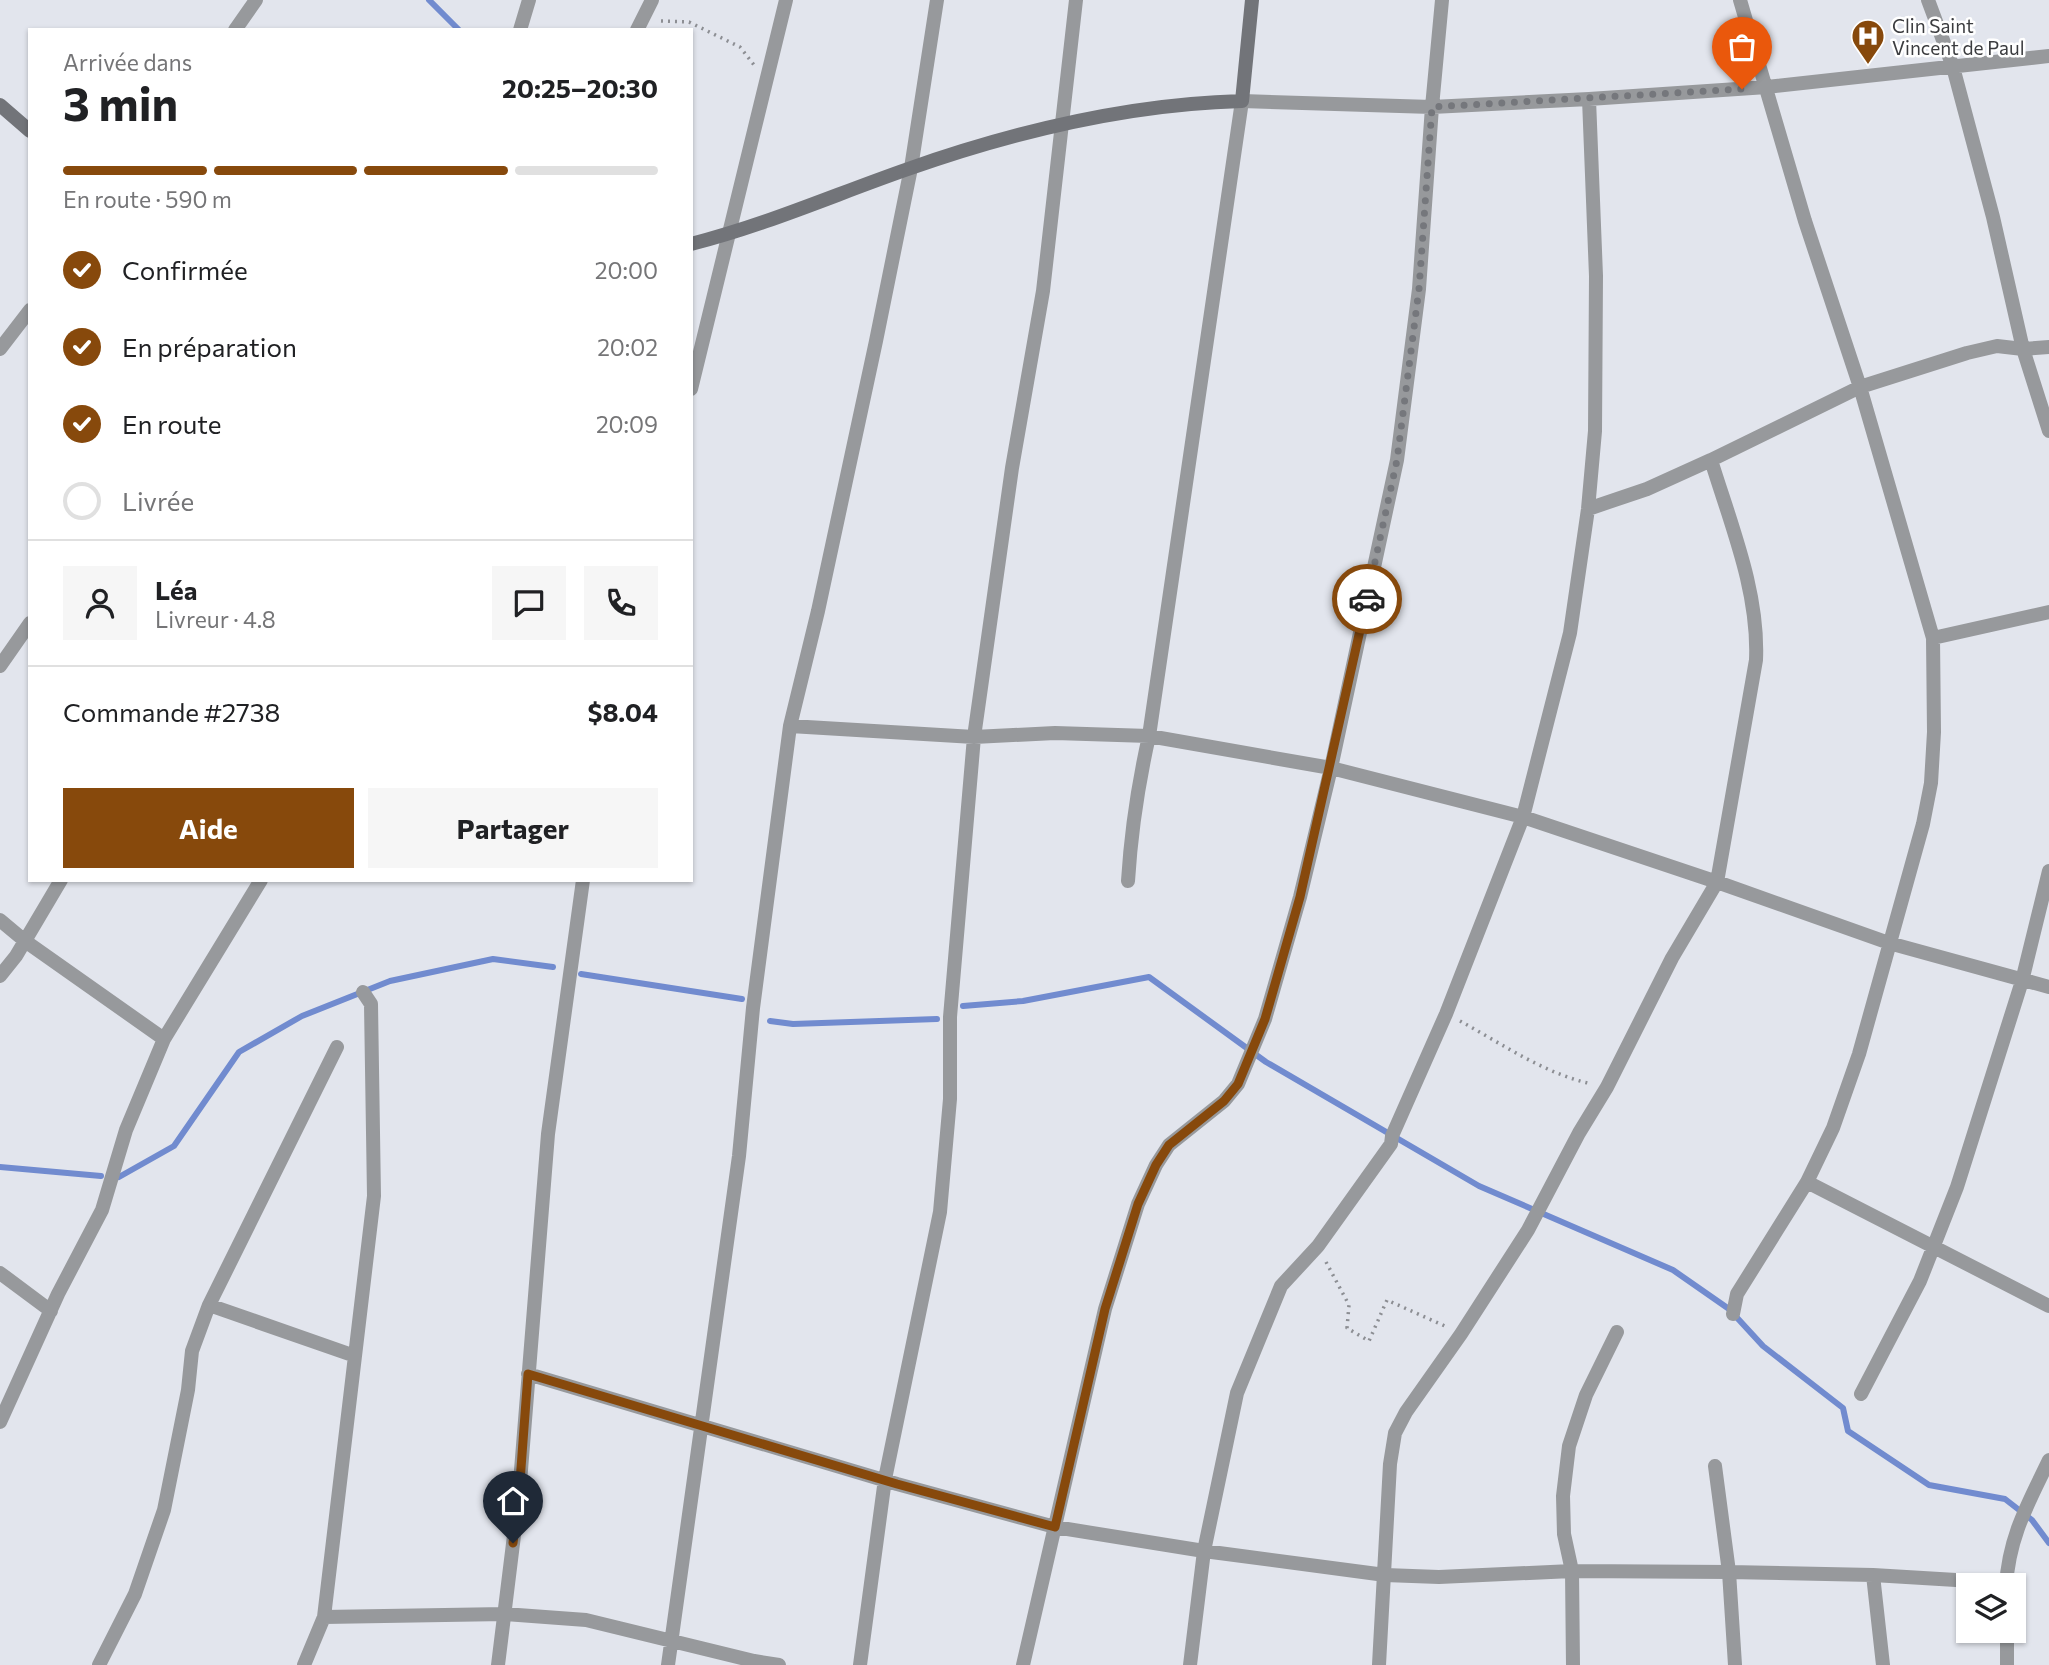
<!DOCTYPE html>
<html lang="fr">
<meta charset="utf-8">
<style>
body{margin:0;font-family:Commissioner,sans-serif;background:#f6f6f6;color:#202124;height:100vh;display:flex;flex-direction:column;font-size:26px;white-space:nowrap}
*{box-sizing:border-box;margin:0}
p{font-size:23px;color:#757577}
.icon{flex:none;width:38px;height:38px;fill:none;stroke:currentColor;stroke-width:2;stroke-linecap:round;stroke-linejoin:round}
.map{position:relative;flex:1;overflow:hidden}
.details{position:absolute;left:28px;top:28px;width:665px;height:854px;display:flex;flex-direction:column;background:#fff;border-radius:0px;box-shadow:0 2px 5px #0004}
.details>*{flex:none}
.tools{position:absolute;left:1956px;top:1573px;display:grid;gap:14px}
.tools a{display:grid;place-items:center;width:70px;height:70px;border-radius:0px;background:#fff;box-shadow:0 2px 5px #0004;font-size:35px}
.pin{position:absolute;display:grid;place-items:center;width:60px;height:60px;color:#fff;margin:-72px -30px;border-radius:50% 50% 50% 0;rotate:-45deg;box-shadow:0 0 7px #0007}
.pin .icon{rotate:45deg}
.courier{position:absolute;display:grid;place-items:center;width:70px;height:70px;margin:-35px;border:5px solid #87490c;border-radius:50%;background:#fff;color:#222;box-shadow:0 2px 9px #0007}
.summary em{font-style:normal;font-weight:700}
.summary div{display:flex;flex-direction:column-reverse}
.summary{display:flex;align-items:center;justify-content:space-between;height:119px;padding:0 35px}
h1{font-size:46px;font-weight:700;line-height:52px}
.bar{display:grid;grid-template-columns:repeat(4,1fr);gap:10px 7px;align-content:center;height:84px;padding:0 35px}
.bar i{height:9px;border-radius:5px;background:#e0e0e0}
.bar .active{background:#87490c}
.bar p{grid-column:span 4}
.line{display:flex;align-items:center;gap:18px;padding:0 35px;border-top:2px solid #e0e0e0}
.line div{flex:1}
.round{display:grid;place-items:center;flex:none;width:74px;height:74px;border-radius:0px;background:#f6f6f6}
ol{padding:0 35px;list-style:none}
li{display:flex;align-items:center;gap:21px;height:77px}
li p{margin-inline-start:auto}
li .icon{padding:7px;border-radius:50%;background:#87490c;color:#fff;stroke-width:4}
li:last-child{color:#757577}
li i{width:38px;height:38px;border:4px solid #e0e0e0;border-radius:50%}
.primary-button{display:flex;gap:14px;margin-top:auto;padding:14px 35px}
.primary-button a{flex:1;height:80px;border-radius:0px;background:#87490c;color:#fff;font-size:28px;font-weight:700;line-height:80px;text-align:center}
.primary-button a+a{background:#f6f6f6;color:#202124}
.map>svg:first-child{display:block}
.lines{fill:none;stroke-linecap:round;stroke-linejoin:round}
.stream{stroke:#718bcf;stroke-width:6}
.path{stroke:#8c8e93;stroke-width:3.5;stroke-dasharray:2 5;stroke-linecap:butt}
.street{stroke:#97999c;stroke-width:14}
.secondary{stroke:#727479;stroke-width:14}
.done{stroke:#75777c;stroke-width:7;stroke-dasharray:0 12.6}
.route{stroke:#87490c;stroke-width:9}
.labels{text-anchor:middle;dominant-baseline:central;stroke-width:5;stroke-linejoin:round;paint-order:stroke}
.poi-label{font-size:19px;fill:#3b3c3f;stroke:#fff;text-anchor:start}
</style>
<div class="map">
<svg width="2049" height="1665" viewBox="0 0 2049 1665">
<rect width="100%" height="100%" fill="#e2e5ed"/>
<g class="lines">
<path class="stream" d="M 429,0 L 459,30
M 581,974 L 742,999
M 963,1006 L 1023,1001 L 1149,977 L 1266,1062 L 1479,1186 L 1673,1270 L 1729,1309 L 1763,1346 L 1843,1408 L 1848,1431 L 1929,1485 L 2005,1499 L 2032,1520 L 2049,1543
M 770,1021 L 793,1024 L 937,1019
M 0,1167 L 101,1176
M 119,1177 L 174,1146 L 239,1052 L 302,1016 L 390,981 L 493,959 L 553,967"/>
<path class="path" d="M 661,21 L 689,22 L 740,47 L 754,65
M 1460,1021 C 1502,1044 1545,1074 1592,1084
M 1326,1262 L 1349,1305 L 1347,1328 L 1369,1341 L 1387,1300 L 1447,1327"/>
<path class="street" d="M 1928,0 L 1953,67 L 1993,217 L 2023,349 L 2049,431
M 235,30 L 256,0
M 520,30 L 529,0
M 637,30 L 652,0
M 0,349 L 30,310
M 691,389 L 786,0
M 1588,509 L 1647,489 L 1711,460 L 1860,387 L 1967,353 L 1997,346 L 2023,349 L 2049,347
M 1933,638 L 2049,612
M 0,666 L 30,623
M 790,726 L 974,737 L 1055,733 L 1149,736 L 1331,768 L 1523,817 L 1717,882 L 1889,943 L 2049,987
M 1128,881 C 1131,832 1138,785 1149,736 L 1242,101 L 1432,107 L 1589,99 L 1767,87 L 2049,56
M 0,920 L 25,941 L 164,1039
M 0,976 L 16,956 L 61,880
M 1807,1182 L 2049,1306
M 0,1273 L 51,1311
M 209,1305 L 355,1356
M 1733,1314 L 1737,1294 L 1807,1182 L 1833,1128 L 1859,1054 L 1923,824 L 1931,783 L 1934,732 L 1933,638 L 1860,387 L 1805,221 L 1740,0
M 528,1374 L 897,1484 L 1055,1527 L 1204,1551 L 1385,1575 L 1439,1577 L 1572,1571 L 1729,1572 L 1873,1575 L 2006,1583
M 1861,1394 L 1920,1281 L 1957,1187 L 2022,981 L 2049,871
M 0,1422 L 58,1294 L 102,1210 L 126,1130 L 164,1039 L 261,880
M 1715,1466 L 1729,1572 L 1735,1665
M 1873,1575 L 1883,1665
M 2006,1586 C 2009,1536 2028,1504 2049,1460
M 324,1617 L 505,1614 L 586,1620 L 754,1661 L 779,1665
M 2007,1631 L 2007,1665
M 99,1665 L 135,1594 L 164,1510 L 188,1390 L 192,1351 L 209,1305 L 337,1047
M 304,1665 L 324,1617 L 374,1196 L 371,1004 L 363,992
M 498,1665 L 519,1495 L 548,1134 L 583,880
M 668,1665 L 739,1156 L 753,1008 L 790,726 L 818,611 L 876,341 L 911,168 L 937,0
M 860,1665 L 885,1479 L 940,1212 L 950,1099 L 950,1017 L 974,737 L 1012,468 L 1043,291 L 1076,0
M 1023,1665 L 1105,1309 L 1138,1204 L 1156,1165 L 1169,1145 L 1224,1101 L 1238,1084 L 1265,1019 L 1300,897 L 1331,768 L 1397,460 L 1419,289 L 1432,107 L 1442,0
M 1190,1665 L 1204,1551 L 1237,1393 L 1281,1286 L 1318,1246 L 1391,1144 L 1392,1136 L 1446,1014 L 1523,817 L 1570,633 L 1588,509 L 1595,431 L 1596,276 L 1589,99
M 1379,1665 L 1390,1464 L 1395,1433 L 1406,1412 L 1461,1334 L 1528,1230 L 1579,1133 L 1607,1087 L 1672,958 L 1717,882 L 1756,660 C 1759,592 1731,525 1711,460
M 1573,1665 L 1572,1571 L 1564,1534 L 1563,1496 L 1569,1446 L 1586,1395 L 1617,1332"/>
<path class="secondary" d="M 0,105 L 30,131
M 691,244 C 766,225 836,194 908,169 C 1016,131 1128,104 1242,101 L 1252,0"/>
</g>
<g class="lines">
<path class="done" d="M 1367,599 L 1397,460 L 1419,289 L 1432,107 L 1742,89"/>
<path class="route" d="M 513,1543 L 519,1495 L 528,1374 L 897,1484 L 1055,1527 L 1105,1309 L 1138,1204 L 1156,1165 L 1169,1145 L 1224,1101 L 1238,1084 L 1265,1019 L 1300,897 L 1367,599"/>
</g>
<defs>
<symbol id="hospital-pin" viewBox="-11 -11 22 30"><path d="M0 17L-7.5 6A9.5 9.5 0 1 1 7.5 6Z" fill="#87490c" stroke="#fff"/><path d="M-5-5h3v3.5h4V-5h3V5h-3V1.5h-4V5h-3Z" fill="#fff"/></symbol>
</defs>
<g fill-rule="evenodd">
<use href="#hospital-pin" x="1849" y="17" width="38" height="52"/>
</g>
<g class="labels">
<g class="poi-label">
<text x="1892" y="25">Clin Saint<tspan x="1892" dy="22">Vincent de Paul</tspan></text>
</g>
</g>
</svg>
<div class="tools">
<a><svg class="icon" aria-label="layers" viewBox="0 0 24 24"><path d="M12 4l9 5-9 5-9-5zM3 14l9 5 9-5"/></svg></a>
</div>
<div class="pin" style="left:1742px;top:89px;background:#ea580c"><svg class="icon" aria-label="bag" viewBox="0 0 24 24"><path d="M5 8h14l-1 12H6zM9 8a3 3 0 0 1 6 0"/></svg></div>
<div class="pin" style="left:513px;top:1543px;background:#1f2937"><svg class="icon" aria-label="home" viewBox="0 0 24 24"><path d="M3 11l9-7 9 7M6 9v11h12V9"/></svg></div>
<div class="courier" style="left:1367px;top:599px"><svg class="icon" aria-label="car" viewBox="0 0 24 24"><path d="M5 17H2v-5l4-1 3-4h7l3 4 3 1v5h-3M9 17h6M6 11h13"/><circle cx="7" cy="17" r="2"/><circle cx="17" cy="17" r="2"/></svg></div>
<section class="details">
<div class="summary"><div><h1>3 min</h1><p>Arrivée dans</p></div><em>20:25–20:30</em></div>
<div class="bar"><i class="active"></i><i class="active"></i><i class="active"></i><i></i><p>En route · 590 m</p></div>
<ol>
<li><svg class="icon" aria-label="check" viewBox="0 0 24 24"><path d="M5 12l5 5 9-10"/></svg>Confirmée<p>20:00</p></li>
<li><svg class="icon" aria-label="check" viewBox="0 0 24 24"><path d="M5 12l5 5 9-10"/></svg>En préparation<p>20:02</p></li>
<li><svg class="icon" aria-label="check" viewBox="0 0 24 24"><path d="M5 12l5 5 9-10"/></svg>En route<p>20:09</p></li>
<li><i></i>Livrée</li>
</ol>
<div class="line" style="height:126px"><a class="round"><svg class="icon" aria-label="person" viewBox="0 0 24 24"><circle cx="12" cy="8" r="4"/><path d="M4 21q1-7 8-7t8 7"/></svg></a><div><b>Léa</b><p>Livreur · 4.8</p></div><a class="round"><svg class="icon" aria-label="chat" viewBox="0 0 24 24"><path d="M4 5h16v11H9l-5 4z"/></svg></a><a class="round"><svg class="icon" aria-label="phone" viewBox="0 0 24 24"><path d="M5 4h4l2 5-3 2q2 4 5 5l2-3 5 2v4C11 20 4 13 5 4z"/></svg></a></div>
<div class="line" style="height:91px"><div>Commande #2738</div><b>$8.04</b></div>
<div class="primary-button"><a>Aide</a><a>Partager</a></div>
</section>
</div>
